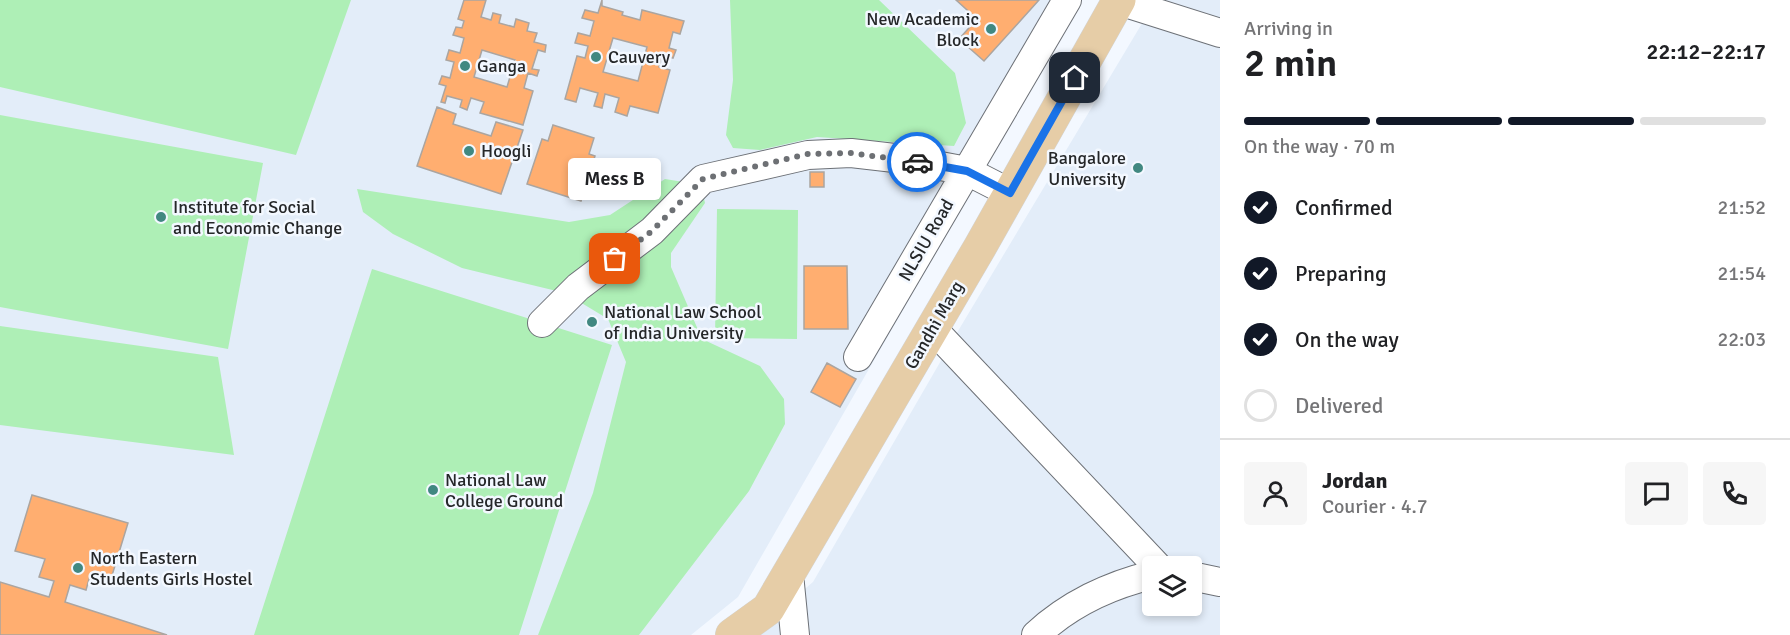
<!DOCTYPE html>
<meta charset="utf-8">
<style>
body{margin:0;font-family:Signika,sans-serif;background:#f6f6f6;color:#202124;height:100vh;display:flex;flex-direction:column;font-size:22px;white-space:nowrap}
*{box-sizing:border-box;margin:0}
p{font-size:20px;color:#757577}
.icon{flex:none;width:33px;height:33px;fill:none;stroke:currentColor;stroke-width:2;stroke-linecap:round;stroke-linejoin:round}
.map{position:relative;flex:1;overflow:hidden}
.sheet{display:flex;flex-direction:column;background:#fff;width:570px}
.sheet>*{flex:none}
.tools{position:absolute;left:1142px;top:556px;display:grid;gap:12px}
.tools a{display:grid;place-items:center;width:60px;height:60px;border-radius:6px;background:#fff;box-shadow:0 3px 9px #0003;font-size:30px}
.pin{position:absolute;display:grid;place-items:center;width:51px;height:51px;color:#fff;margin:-26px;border-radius:12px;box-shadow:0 3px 9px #0006}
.courier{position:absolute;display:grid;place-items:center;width:60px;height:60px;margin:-30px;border:4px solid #1a73e8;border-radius:50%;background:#fff;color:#222;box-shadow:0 2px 8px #0007}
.bubble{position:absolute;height:42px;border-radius:6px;background:#fff;box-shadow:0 3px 9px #0003;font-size:20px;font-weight:600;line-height:42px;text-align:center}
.overview em{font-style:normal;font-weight:600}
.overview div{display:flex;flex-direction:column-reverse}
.overview{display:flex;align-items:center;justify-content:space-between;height:102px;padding:0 24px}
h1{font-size:39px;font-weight:600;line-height:45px}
.bar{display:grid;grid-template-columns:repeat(4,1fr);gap:9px 6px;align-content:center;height:72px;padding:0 24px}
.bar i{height:8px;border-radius:4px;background:#e0e0e0}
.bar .on{background:#111827}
.bar p{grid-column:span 4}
.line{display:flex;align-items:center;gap:15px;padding:0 24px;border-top:2px solid #e0e0e0}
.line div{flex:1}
.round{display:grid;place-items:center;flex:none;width:63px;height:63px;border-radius:6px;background:#f6f6f6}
ol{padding:0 24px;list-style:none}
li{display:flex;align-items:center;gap:18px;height:66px}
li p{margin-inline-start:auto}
li .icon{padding:6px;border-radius:50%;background:#111827;color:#fff;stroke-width:4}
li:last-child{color:#757577}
li i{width:33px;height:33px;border:3px solid #e0e0e0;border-radius:50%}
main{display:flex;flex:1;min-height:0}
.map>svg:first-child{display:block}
.built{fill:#e3edf9;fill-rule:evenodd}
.green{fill:#aeefb6}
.building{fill:#ffae70;stroke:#aba5a0;stroke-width:1.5;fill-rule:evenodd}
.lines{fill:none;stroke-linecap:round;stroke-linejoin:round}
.minor-casing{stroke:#6d7177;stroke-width:30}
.major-casing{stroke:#d3d4d4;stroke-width:34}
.minor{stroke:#fff;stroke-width:28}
.major{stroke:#e6cda7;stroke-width:33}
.done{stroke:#6d7074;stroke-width:6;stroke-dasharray:0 10.8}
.route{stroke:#1a73e8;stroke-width:8}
.poi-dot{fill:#418881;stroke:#f3f8ff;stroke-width:2}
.labels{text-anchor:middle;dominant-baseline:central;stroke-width:5;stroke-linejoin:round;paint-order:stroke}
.poi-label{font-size:18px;fill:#252729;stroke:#f3f8ff;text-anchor:start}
.street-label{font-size:18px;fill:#252729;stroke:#f3f8ff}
</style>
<main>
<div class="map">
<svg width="1220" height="635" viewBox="0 0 1220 635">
<rect width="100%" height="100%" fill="#f3f8ff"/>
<path class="built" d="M 0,0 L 1081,0 L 738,597 L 691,635 L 0,635 Z
M 1156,0 L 1220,0 L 1220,635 L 750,635 L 813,582 L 961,326 ZM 1152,567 L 1191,567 L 1191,606 L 1152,606 Z"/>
<path class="green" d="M 0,0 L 351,0 L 296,155 L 0,87 Z
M 730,0 L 879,0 L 955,73 L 966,123 L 954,146 L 817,137 L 760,150 L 733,148 L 726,135 L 733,80 Z
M 0,115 L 263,163 L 228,349 L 0,307 Z
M 665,179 L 690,183 L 702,190 L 705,203 L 671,253 L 671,267 L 702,339 L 760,366 L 784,399 L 785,424 L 749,491 L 639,635 L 538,635 L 593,493 L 626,362 L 608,319 L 565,293 L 462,268 L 393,234 L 363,212 L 357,189 L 569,222 L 610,215 Z
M 717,209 L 798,210 L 797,339 L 715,338 Z
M 372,269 L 612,345 L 519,635 L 254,635 Z
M 0,326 L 218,357 L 234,455 L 0,425 Z"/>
<path class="building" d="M 464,0 L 486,0 L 481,17 L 491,20 L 493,13 L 501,15 L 499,23 L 514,27 L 516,19 L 529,23 L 527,31 L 537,33 L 534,42 L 546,45 L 545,52 L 538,50 L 532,69 L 539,70 L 537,76 L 528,73 L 524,88 L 533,91 L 523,125 L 480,113 L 484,102 L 471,98 L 467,110 L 460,107 L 462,100 L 447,96 L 445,103 L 441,102 L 446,86 L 439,84 L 442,76 L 450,78 L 454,62 L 446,60 L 449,50 L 460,53 L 464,38 L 453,35 L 456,27 L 462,28 L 464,21 L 458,19 ZM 482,50 L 515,60 L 507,87 L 474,77 Z
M 602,0 L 602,6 L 623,12 L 622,15 L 640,20 L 642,10 L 684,21 L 680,34 L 673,32 L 669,48 L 676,50 L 673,58 L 662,55 L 659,67 L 670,70 L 658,113 L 630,106 L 627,116 L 615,112 L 619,98 L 605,94 L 602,108 L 594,106 L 598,93 L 580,88 L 576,102 L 565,99 L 577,56 L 585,58 L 588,46 L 575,43 L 578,33 L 590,36 L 594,21 L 582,18 L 585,10 L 598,13 ZM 613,38 L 647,47 L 638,81 L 603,72 Z
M 956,0 L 1039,0 L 984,61 L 959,39 L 977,19 Z
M 437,107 L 456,114 L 453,124 L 491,136 L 496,122 L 523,130 L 501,194 L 417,166 Z
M 553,125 L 594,138 L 589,154 L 595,156 L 581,201 L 527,184 L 542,139 L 548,141 Z
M 810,172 L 824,172 L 824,187 L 810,187 Z
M 804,266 L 847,266 L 848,329 L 804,329 Z
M 827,363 L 856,379 L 840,407 L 811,392 Z
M 32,495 L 128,523 L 110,582 L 90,576 L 86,590 L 70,585 L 65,602 L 167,635 L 0,635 L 0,582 L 49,597 L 54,581 L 39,577 L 45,559 L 15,551 Z"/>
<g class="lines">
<defs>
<path id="minor" d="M 1119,1 L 1220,33
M 542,323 L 578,287 L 652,231 L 703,179 L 808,155 L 851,153 L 903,159 L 967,171 L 1010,193
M 932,328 L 1158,567
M 858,357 L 1067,0
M 789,574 L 795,635
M 1191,576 L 1220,582
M 1036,635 C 1068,605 1110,585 1152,575"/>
<path id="major" d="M 732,635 L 768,609 L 980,247 L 1119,0"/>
</defs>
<use href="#minor" class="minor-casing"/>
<use href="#major" class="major-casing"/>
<use href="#minor" class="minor"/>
<use href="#major" class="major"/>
</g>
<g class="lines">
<path class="done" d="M 615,259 L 652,231 L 703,179 L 808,154 L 851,153 L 917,162"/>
<path class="route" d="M 917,162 L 967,171 L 1010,193 L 1075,78"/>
</g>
<g class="poi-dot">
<circle cx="991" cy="29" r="6"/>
<circle cx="596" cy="57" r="6"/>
<circle cx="465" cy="66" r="6"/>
<circle cx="469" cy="151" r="6"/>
<circle cx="1138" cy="168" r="6"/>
<circle cx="161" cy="217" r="6"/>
<circle cx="592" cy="322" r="6"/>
<circle cx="433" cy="490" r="6"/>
<circle cx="78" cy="568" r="6"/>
</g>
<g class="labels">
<g class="poi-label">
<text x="979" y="19" text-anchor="end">New Academic<tspan x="979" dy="21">Block</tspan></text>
<text x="608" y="57">Cauvery</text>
<text x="477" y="66">Ganga</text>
<text x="481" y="151">Hoogli</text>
<text x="1126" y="158" text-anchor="end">Bangalore<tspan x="1126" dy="21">University</tspan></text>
<text x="173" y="207">Institute for Social<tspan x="173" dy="21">and Economic Change</tspan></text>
<text x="604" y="312">National Law School<tspan x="604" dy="21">of India University</tspan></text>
<text x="445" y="480">National Law<tspan x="445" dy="21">College Ground</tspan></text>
<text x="90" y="558">North Eastern<tspan x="90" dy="21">Students Girls Hostel</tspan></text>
</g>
<g class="street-label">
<text transform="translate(926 240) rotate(-60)">NLSIU Road</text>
<text transform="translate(934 325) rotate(-60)">Gandhi Marg</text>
</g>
</g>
</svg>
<div class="tools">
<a><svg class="icon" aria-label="layers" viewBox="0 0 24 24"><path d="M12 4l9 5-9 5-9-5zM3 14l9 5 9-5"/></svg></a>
</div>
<div class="pin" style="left:615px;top:259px;background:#ea580c"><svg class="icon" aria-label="bag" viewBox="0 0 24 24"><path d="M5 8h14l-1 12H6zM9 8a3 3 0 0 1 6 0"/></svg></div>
<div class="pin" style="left:1075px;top:78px;background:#1f2937"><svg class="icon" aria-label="home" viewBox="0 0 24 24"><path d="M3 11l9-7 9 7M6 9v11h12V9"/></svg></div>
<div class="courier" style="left:917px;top:162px"><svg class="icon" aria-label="car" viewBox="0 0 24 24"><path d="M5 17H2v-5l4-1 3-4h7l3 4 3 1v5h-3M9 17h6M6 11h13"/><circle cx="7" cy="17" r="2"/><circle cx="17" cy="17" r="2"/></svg></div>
<div class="bubble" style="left:568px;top:158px;width:93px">Mess B</div>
</div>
<section class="sheet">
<div class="overview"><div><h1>2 min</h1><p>Arriving in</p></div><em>22:12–22:17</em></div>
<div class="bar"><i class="on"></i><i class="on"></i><i class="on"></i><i></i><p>On the way · 70 m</p></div>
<ol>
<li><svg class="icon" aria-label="check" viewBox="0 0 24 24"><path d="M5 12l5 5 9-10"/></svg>Confirmed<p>21:52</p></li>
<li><svg class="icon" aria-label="check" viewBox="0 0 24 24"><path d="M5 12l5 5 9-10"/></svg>Preparing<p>21:54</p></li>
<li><svg class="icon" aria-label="check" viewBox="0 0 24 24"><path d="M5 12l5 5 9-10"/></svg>On the way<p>22:03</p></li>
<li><i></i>Delivered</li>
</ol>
<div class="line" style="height:108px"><a class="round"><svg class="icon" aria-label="person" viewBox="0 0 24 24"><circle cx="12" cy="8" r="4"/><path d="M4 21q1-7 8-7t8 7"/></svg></a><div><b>Jordan</b><p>Courier · 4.7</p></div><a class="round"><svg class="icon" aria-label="chat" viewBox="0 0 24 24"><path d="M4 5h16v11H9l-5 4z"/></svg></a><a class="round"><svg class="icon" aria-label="phone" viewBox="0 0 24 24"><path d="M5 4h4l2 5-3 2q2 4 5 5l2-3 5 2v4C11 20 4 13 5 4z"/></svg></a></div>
</section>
</main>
